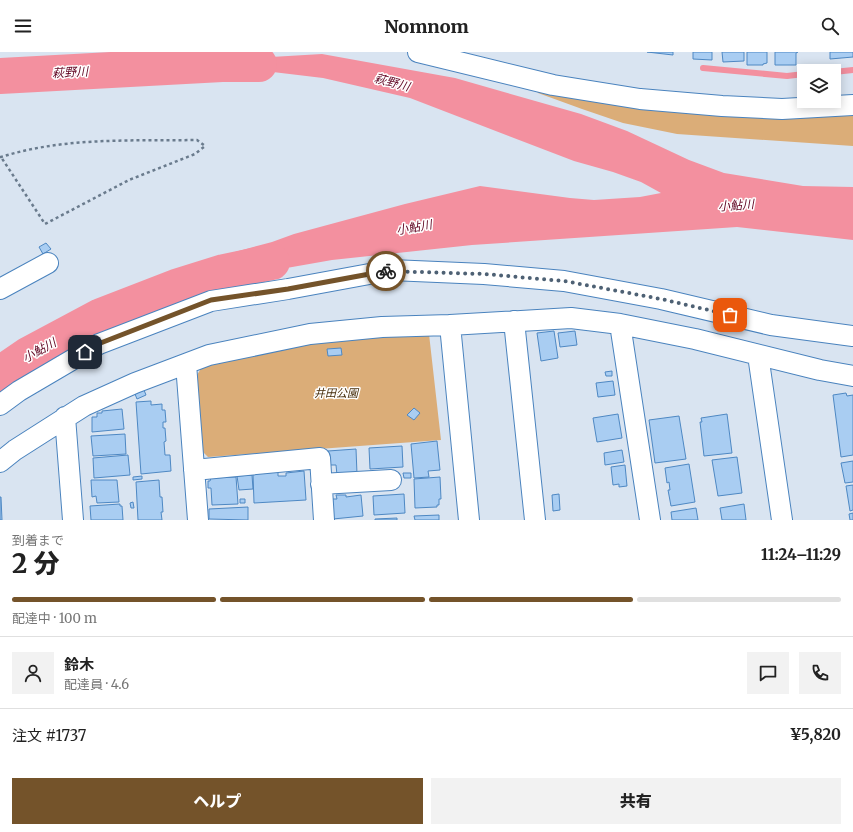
<!DOCTYPE html>
<html lang="ja">
<meta charset="utf-8">
<style>
body{margin:0;font-family:Merriweather,"Noto Sans JP",serif;background:#f2f2f2;color:#222;height:100vh;display:flex;flex-direction:column;font-size:15px;white-space:nowrap}
*{box-sizing:border-box;margin:0}
p{font-size:13px;color:#767676}
.icon{flex:none;width:22px;height:22px;fill:none;stroke:currentColor;stroke-width:2;stroke-linecap:round;stroke-linejoin:round}
.map{position:relative;height:468px;overflow:hidden}
.details{display:flex;flex-direction:column;background:#fff;flex:1}
.details>*{flex:none}
.tools{position:absolute;left:797px;top:12px;display:grid;gap:8px}
.tools a{display:grid;place-items:center;width:44px;height:44px;border-radius:0px;background:#fff;box-shadow:0 2px 10px #0003;font-size:20px}
.pin{position:absolute;display:grid;place-items:center;width:34px;height:34px;color:#fff;margin:-17px;border-radius:8px;box-shadow:0 2px 6px #0006}
.courier{position:absolute;display:grid;place-items:center;width:40px;height:40px;margin:-20px;border:3px solid #74532a;border-radius:50%;background:#fff;color:#222;box-shadow:0 1px 5px #0007}
.headline em{font-style:normal;font-weight:800}
.headline div{display:flex;flex-direction:column-reverse}
.headline{display:flex;align-items:center;justify-content:space-between;height:68px;padding:0 12px}
h1{font-size:26px;font-weight:800;line-height:30px}
.bar{display:grid;grid-template-columns:repeat(4,1fr);gap:6px 4px;align-content:center;height:48px;padding:0 12px}
.bar i{height:5px;border-radius:3px;background:#e0e0e0}
.bar .active{background:#74532a}
.bar p{grid-column:span 4}
.line{display:flex;align-items:center;gap:10px;padding:0 12px;border-top:1px solid #e0e0e0}
.line div{flex:1}
.round{display:grid;place-items:center;flex:none;width:42px;height:42px;border-radius:0px;background:#f2f2f2}
.action{display:flex;gap:8px;margin-top:auto;padding:8px 12px}
.action a{flex:1;height:46px;border-radius:0px;background:#74532a;color:#fff;font-size:16px;font-weight:800;line-height:46px;text-align:center}
.action a+a{background:#f2f2f2;color:#222}
header{display:flex;justify-content:space-between;align-items:center;height:52px;padding:0 12px;background:#fff;font-size:18px;font-weight:800}
.map>svg:first-child{display:block}
.green{fill:#dbad78}
.water{fill:#f3909f}
.lines{fill:none;stroke-linecap:round;stroke-linejoin:round}
.stream{stroke:#f3909f;stroke-width:6}
.river{stroke:#f3909f;stroke-width:36}
.building{fill:#a9cdf2;stroke:#4e88c3}
.minor-casing{stroke:#4a83be;stroke-width:22}
.path{stroke:#6a7b8d;stroke-width:2.5;stroke-dasharray:3 3;stroke-linecap:butt}
.minor{stroke:#fff;stroke-width:20}
.done{stroke:#4e6174;stroke-width:4;stroke-dasharray:0 7.2}
.route{stroke:#74532a;stroke-width:5}
.labels{text-anchor:middle;dominant-baseline:central;stroke-width:3;stroke-linejoin:round;paint-order:stroke}
.park-label{font-size:11px;font-style:italic;fill:#462d0a;stroke:#fff}
.water-label{font-size:12px;font-style:italic;fill:#610623;stroke:#fff}
</style>
<header><svg class="icon" aria-label="menu" viewBox="0 0 24 24"><path d="M4 6h16M4 12h16M4 18h16"/></svg>Nomnom<svg class="icon" aria-label="search" viewBox="0 0 24 24"><circle cx="10" cy="10" r="6"/><path d="M15 15l6 6"/></svg></header>
<div class="map">
<svg width="853" height="468" viewBox="0 0 853 468">
<rect width="100%" height="100%" fill="#d9e4f1"/>
<path class="green" d="M 535,36 L 853,60 L 853,94 L 677,82 L 623,71 L 582,57 L 538,41 Z
M 429,282 L 441,388 L 208,405 L 202,399 L 197,323 L 202,315 L 251,301 L 326,288 Z"/>
<path class="water" d="M 322,2 L 455,26 L 581,62 L 627,79 L 689,108 L 724,121 L 803,134 L 853,135 L 853,188 L 737,175 L 472,193 L 332,208 L 242,224 L 224,220 L 228,209 L 235,200 L 272,190 L 294,182 L 405,152 L 480,134 L 570,146 L 594,148 L 640,145 L 661,141 L 641,130 L 613,120 L 574,109 L 410,46 L 323,26 L 190,10 Z"/>
<g class="lines">
<path class="stream" d="M 703,16 L 787,24 L 804,22
M 834,20 L 853,18"/>
<path class="river" d="M 0,24 L 222,12 L 259,12
M 0,322 L 28,303 L 101,264 L 176,235 L 224,220 L 272,210"/>
</g>
<path class="building" d="M 647,0 L 673,0 L 673,3 Z
M 693,0 L 712,0 L 712,8 L 693,7 Z
M 722,0 L 744,0 L 744,9 L 723,10 Z
M 747,0 L 767,0 L 767,11 L 763,12 L 763,13 L 747,13 Z
M 775,0 L 798,0 L 796,1 L 796,13 L 775,13 Z
M 830,0 L 853,0 L 853,5 L 830,7 Z
M 46,191 L 51,197 L 43,202 L 39,195 Z
M 554,279 L 558,306 L 541,309 L 537,281 Z
M 575,279 L 577,293 L 560,295 L 558,281 Z
M 341,296 L 342,303 L 328,304 L 327,297 Z
M 612,319 L 612,324 L 606,324 L 605,320 Z
M 613,329 L 615,343 L 598,345 L 596,331 Z
M 144,338 L 146,343 L 137,347 L 135,342 Z
M 846,341 L 847,344 L 853,343 L 853,403 L 841,405 L 833,343 Z
M 151,349 L 151,353 L 162,352 L 162,358 L 165,358 L 166,370 L 163,370 L 163,376 L 165,376 L 166,389 L 164,390 L 165,403 L 170,403 L 171,419 L 141,422 L 136,350 Z
M 414,356 L 420,361 L 414,368 L 407,363 Z
M 122,357 L 124,377 L 92,380 L 92,365 L 97,365 L 97,361 L 102,361 L 102,359 Z
M 618,362 L 622,386 L 597,390 L 593,366 Z
M 727,362 L 732,401 L 704,404 L 700,370 L 702,370 L 701,366 Z
M 679,364 L 686,407 L 655,411 L 649,368 Z
M 125,382 L 126,402 L 93,404 L 91,384 Z
M 437,389 L 440,418 L 428,419 L 429,425 L 414,426 L 411,392 Z
M 402,394 L 403,415 L 370,417 L 369,396 Z
M 356,397 L 357,422 L 337,423 L 336,413 L 329,413 L 328,399 Z
M 622,398 L 624,410 L 605,413 L 604,401 Z
M 128,403 L 130,423 L 94,426 L 93,406 Z
M 737,405 L 742,441 L 718,444 L 712,408 Z
M 853,409 L 853,430 L 845,431 L 841,411 Z
M 689,412 L 695,450 L 671,454 L 668,438 L 670,438 L 669,430 L 667,431 L 665,416 Z
M 625,413 L 627,434 L 619,435 L 619,432 L 613,433 L 611,415 Z
M 304,419 L 306,448 L 254,451 L 253,422 L 278,420 L 278,424 L 286,424 L 286,421 Z
M 403,421 L 411,421 L 411,426 L 404,426 Z
M 252,423 L 253,437 L 239,438 L 237,424 Z
M 142,424 L 142,427 L 133,428 L 133,425 Z
M 236,425 L 238,452 L 212,453 L 211,436 L 208,436 L 208,429 L 210,429 L 211,426 Z
M 440,425 L 441,447 L 439,447 L 439,453 L 437,453 L 437,455 L 415,456 L 414,427 Z
M 91,428 L 117,428 L 119,450 L 97,451 L 96,444 L 92,445 Z
M 159,428 L 160,445 L 162,445 L 163,460 L 161,460 L 162,468 L 138,468 L 136,430 Z
M 853,433 L 853,458 L 850,459 L 846,434 Z
M 404,442 L 405,461 L 374,463 L 373,444 Z
M 559,442 L 560,458 L 553,459 L 552,443 Z
M 336,443 L 346,443 L 346,445 L 361,443 L 363,464 L 333,467 L 331,447 L 337,447 Z
M 0,445 L 1,445 L 2,468 L 0,468 Z
M 240,447 L 245,447 L 245,451 L 240,451 Z
M 133,450 L 134,456 L 131,456 L 130,451 Z
M 120,452 L 120,454 L 122,454 L 123,468 L 91,468 L 90,454 Z
M 744,452 L 746,468 L 722,468 L 720,456 Z
M 248,455 L 248,468 L 209,467 L 209,457 Z
M 696,456 L 698,468 L 672,468 L 671,460 Z
M 853,461 L 853,468 L 850,468 L 849,462 Z
M 439,463 L 439,468 L 415,468 L 414,464 Z
M 397,466 L 397,468 L 375,468 L 375,467 Z"/>
<g class="lines">
<defs>
<path id="minor" d="M 418,0 L 553,33 L 640,47 L 722,54 L 782,57 L 853,53
M 0,237 L 48,211
M 514,269 L 535,468
M 620,272 L 650,468
M 450,273 L 469,468
M 758,303 L 782,468
M 186,312 L 198,468
M 0,353 L 19,339 L 99,292 L 211,249 L 288,237 L 391,218 L 484,222 L 564,229 L 661,247 L 771,273 L 853,284
M 65,365 L 73,468
M 0,410 L 15,398 L 84,354 L 135,331 L 209,303 L 310,282 L 382,275 L 450,273 L 571,266 L 620,272 L 695,287 L 820,318 L 853,324
M 194,418 L 320,406 L 324,468
M 321,432 L 391,428"/>
</defs>
<use href="#minor" class="minor-casing"/>
<path class="path" d="M 0,105 L 1,105 C 64,85 131,89 197,88 L 205,94 L 195,102 L 129,128 L 45,172 L 1,105"/>
<use href="#minor" class="minor"/>
</g>
<g class="lines">
<path class="done" d="M 386,219 L 484,222 L 564,229 L 661,247 L 730,263"/>
<path class="route" d="M 85,300 L 98,292 L 211,248 L 288,237 L 386,219"/>
</g>
<g class="labels">
<g class="park-label">
<text x="336" y="341">井田公園</text>
</g>
<g class="water-label">
<text transform="translate(70 20) rotate(-3)">萩野川</text>
<text transform="translate(392 30) rotate(15)">萩野川</text>
<text transform="translate(736 153) rotate(-4)">小鮎川</text>
<text transform="translate(414 175) rotate(-10)">小鮎川</text>
<text transform="translate(39 298) rotate(-29)">小鮎川</text>
</g>
</g>
</svg>
<div class="tools">
<a><svg class="icon" aria-label="layers" viewBox="0 0 24 24"><path d="M12 4l9 5-9 5-9-5zM3 14l9 5 9-5"/></svg></a>
</div>
<div class="pin" style="left:730px;top:263px;background:#ea580c"><svg class="icon" aria-label="bag" viewBox="0 0 24 24"><path d="M5 8h14l-1 12H6zM9 8a3 3 0 0 1 6 0"/></svg></div>
<div class="pin" style="left:85px;top:300px;background:#1f2937"><svg class="icon" aria-label="home" viewBox="0 0 24 24"><path d="M3 11l9-7 9 7M6 9v11h12V9"/></svg></div>
<div class="courier" style="left:386px;top:219px"><svg class="icon" aria-label="bike" viewBox="0 0 24 24"><circle cx="6" cy="16" r="4"/><circle cx="18" cy="16" r="4"/><path d="M6 16l4-8h5l3 8M10 8l3 8H6M13 5h3"/></svg></div>
</div>
<section class="details">
<div class="headline"><div><h1>2 分</h1><p>到着まで</p></div><em>11:24–11:29</em></div>
<div class="bar"><i class="active"></i><i class="active"></i><i class="active"></i><i></i><p>配達中 · 100 m</p></div>
<div class="line" style="height:72px"><a class="round"><svg class="icon" aria-label="person" viewBox="0 0 24 24"><circle cx="12" cy="8" r="4"/><path d="M4 21q1-7 8-7t8 7"/></svg></a><div><b>鈴木</b><p>配達員 · 4.6</p></div><a class="round"><svg class="icon" aria-label="chat" viewBox="0 0 24 24"><path d="M4 5h16v11H9l-5 4z"/></svg></a><a class="round"><svg class="icon" aria-label="phone" viewBox="0 0 24 24"><path d="M5 4h4l2 5-3 2q2 4 5 5l2-3 5 2v4C11 20 4 13 5 4z"/></svg></a></div>
<div class="line" style="height:52px"><div>注文 #1737</div><b>¥5,820</b></div>
<div class="action"><a>ヘルプ</a><a>共有</a></div>
</section>
